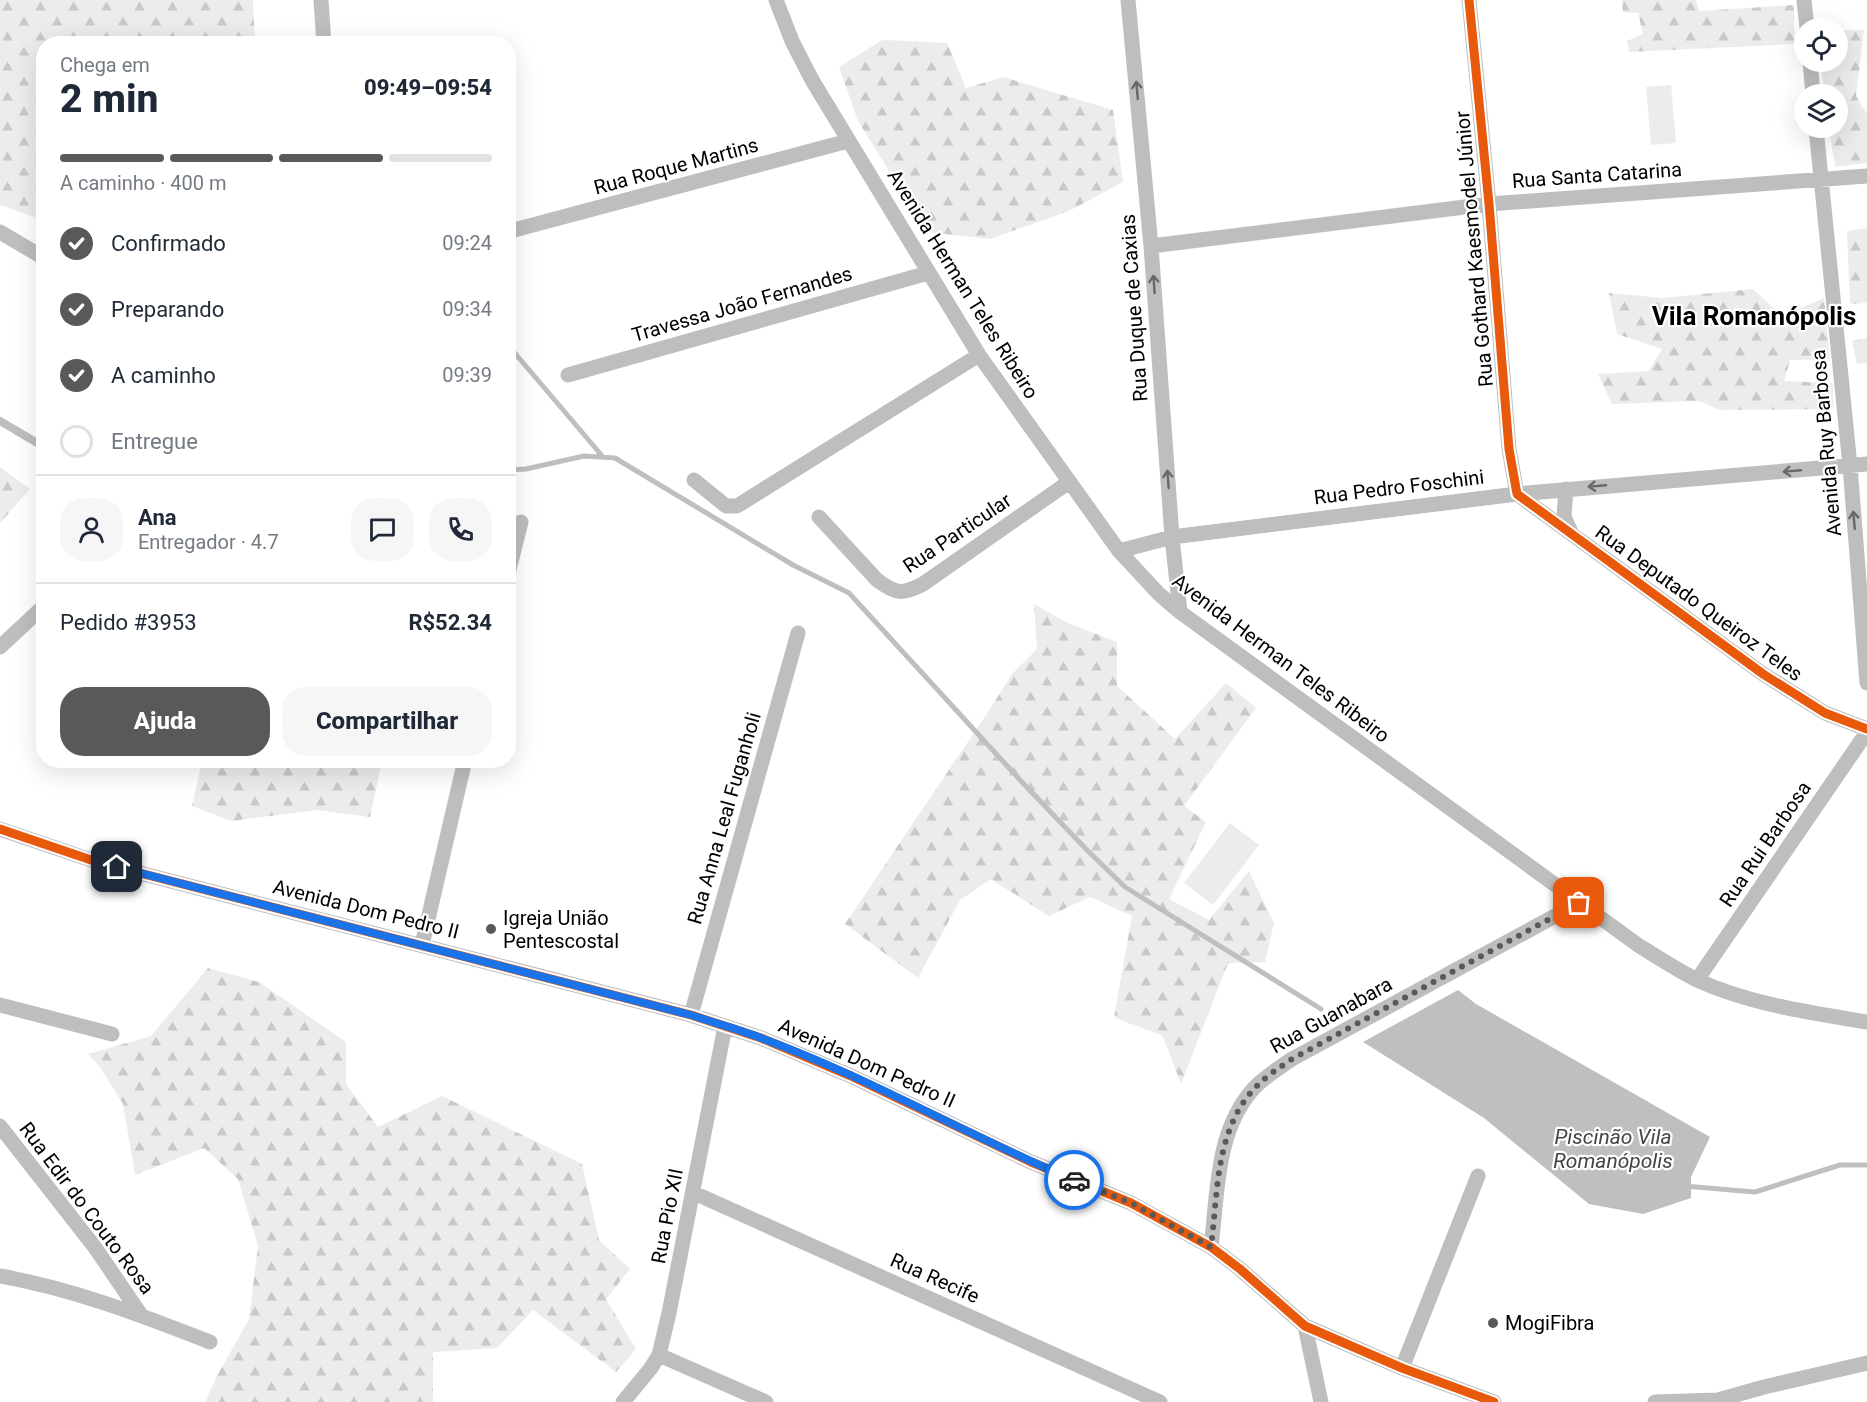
<!DOCTYPE html>
<html lang="pt">
<meta charset="utf-8">
<style>
body{margin:0;font-family:Roboto,sans-serif;background:#f6f6f7;color:#1f2937;height:100vh;display:flex;flex-direction:column;font-size:22px;white-space:nowrap}
*{box-sizing:border-box;margin:0}
p{font-size:20px;color:#747a83}
.icon{flex:none;width:33px;height:33px;fill:none;stroke:currentColor;stroke-width:2;stroke-linecap:round;stroke-linejoin:round}
.map{position:relative;flex:1;overflow:hidden}
.drawer{position:absolute;left:36px;top:36px;width:480px;height:732px;display:flex;flex-direction:column;background:#fff;border-radius:24px;box-shadow:0 6px 24px #0002}
.drawer>*{flex:none}
.tools{position:absolute;left:1794px;top:18px;display:grid;gap:12px}
.tools a{display:grid;place-items:center;width:54px;height:54px;border-radius:50%;background:#fff;box-shadow:0 6px 24px #0002;font-size:30px}
.pin{position:absolute;display:grid;place-items:center;width:51px;height:51px;color:#fff;margin:-26px;border-radius:12px;box-shadow:0 3px 9px #0006}
.courier{position:absolute;display:grid;place-items:center;width:60px;height:60px;margin:-30px;border:4px solid #1a73e8;border-radius:50%;background:#fff;color:#222;box-shadow:0 2px 8px #0007}
.overview em{font-style:normal;font-weight:800}
.overview div{display:flex;flex-direction:column-reverse}
.overview{display:flex;align-items:center;justify-content:space-between;height:102px;padding:0 24px}
h1{font-size:39px;font-weight:800;line-height:45px}
.bar{display:grid;grid-template-columns:repeat(4,1fr);gap:9px 6px;align-content:center;height:72px;padding:0 24px}
.bar i{height:8px;border-radius:4px;background:#e0e1e3}
.bar .current{background:#595959}
.bar p{grid-column:span 4}
.line{display:flex;align-items:center;gap:15px;padding:0 24px;border-top:2px solid #e0e1e3}
.line div{flex:1}
.round{display:grid;place-items:center;flex:none;width:63px;height:63px;border-radius:24px;background:#f6f6f7}
ol{padding:0 24px;list-style:none}
li{display:flex;align-items:center;gap:18px;height:66px}
li p{margin-inline-start:auto}
li .icon{padding:6px;border-radius:50%;background:#595959;color:#fff;stroke-width:4}
li:last-child{color:#747a83}
li i{width:33px;height:33px;border:3px solid #e0e1e3;border-radius:50%}
.action{display:flex;gap:12px;margin-top:auto;padding:12px 24px}
.action a{flex:1;height:69px;border-radius:24px;background:#595959;color:#fff;font-size:24px;font-weight:800;line-height:69px;text-align:center}
.action a+a{background:#f6f6f7;color:#1f2937}
.map>svg:first-child{display:block}
.forest{fill:url(#forest-firs)}
.garden{fill:#ececec}
.water{fill:#bfbfbf}
.lines{fill:none;stroke-linecap:round;stroke-linejoin:round}
.stream{stroke:#bfbfbf;stroke-width:5}
.service{stroke:#bebebe;stroke-width:8}
.minor{stroke:#bebebe;stroke-width:15}
.cycleway-casing{stroke:#fff;stroke-width:13}
.cycleway{stroke:#e8590c;stroke-width:9}
.oneway{stroke:#686868}
.done{stroke:#595959;stroke-width:6;stroke-dasharray:0 10.8}
.route{stroke:#1a73e8;stroke-width:8}
.poi-dot{fill:#595959;stroke:#fff;stroke-width:2}
.labels{text-anchor:middle;dominant-baseline:central;stroke-width:4.5;stroke-linejoin:round;paint-order:stroke}
.street-label{font-size:20px;fill:#000;stroke:#fff}
.poi-label{font-size:20px;fill:#000;stroke:#fff;text-anchor:start}
.water-label{font-size:21px;font-style:italic;fill:#444;stroke:#fff}
.district-label{font-size:26px;font-weight:bold;fill:#000;stroke:#fff}
</style>
<div class="map">
<svg width="1867" height="1402" viewBox="0 0 1867 1402">
<defs>
<pattern id="forest-firs" width="22" height="20" patternUnits="userSpaceOnUse" patternTransform="scale(1.5)"><rect width="22" height="20" fill="#ececec"/><path d="M5 1l3.5 6h-7zM16 11l3.5 6h-7z" fill="#c9c9c9"/></pattern>
</defs>
<rect width="100%" height="100%" fill="#fff"/>
<path class="forest" d="M 0,0 L 253,0 L 255,43 L 44,44 L 43,220 L 0,205 Z
M 1622,0 L 1696,0 L 1699,11 L 1794,5 L 1794,44 L 1629,52 L 1627,41 L 1643,34 L 1638,13 L 1623,12 Z
M 1838,30 L 1864,30 L 1856,96 L 1867,114 L 1867,163 L 1835,167 L 1829,128 L 1838,128 L 1838,94 L 1825,94 L 1820,62 L 1838,62 Z
M 882,40 L 947,43 L 966,88 L 1003,77 L 1113,110 L 1123,182 L 1069,211 L 990,239 L 927,232 L 858,121 L 839,67 Z
M 1867,228 L 1867,303 L 1850,304 L 1847,231 Z
M 1753,289 L 1782,316 L 1824,298 L 1830,359 L 1790,360 L 1784,381 L 1833,383 L 1833,409 L 1720,410 L 1700,401 L 1612,404 L 1598,374 L 1649,371 L 1662,349 L 1617,334 L 1609,293 L 1662,298 Z
M 1867,338 L 1867,363 L 1857,364 L 1852,341 Z
M 0,467 L 30,489 L 0,523 Z
M 1034,604 L 1068,623 L 1117,642 L 1117,686 L 1175,739 L 1226,683 L 1256,708 L 1184,806 L 1206,822 L 1169,899 L 1209,920 L 1249,871 L 1274,923 L 1265,962 L 1228,963 L 1181,1084 L 1163,1036 L 1114,1017 L 1132,916 L 1090,897 L 1049,916 L 991,879 L 960,900 L 918,978 L 845,924 L 986,715 L 1012,674 L 1037,649 Z
M 202,761 L 202,760 L 382,761 L 370,817 L 317,810 L 231,821 L 192,806 Z
M 208,968 L 259,982 L 346,1042 L 346,1084 L 378,1127 L 442,1096 L 582,1164 L 599,1240 L 630,1269 L 606,1299 L 636,1349 L 616,1372 L 533,1310 L 497,1348 L 433,1352 L 433,1402 L 205,1402 L 217,1376 L 249,1319 L 258,1246 L 238,1179 L 204,1148 L 135,1175 L 123,1104 L 100,1067 L 88,1054 L 151,1036 Z"/>
<path class="garden" d="M 1671,85 L 1676,143 L 1651,145 L 1646,87 Z
M 1230,823 L 1259,845 L 1213,905 L 1184,883 Z"/>
<path class="water" d="M 1458,990 L 1476,1004 L 1710,1137 L 1691,1177 L 1691,1198 L 1643,1214 L 1589,1204 L 1484,1118 L 1363,1042 Z"/>
<g class="lines">
<path class="stream" d="M 508,345 L 603,457
M 508,470 L 526,469 L 584,456 L 615,458 L 793,565 L 849,593 L 1020,780 L 1086,849 L 1125,887 L 1321,1009
M 1684,1186 L 1755,1192 L 1840,1165 L 1867,1165"/>
<path class="service" d="M 0,421 L 44,447"/>
<path class="minor" d="M 321,0 L 324,44
M 776,0 L 792,41 L 812,80 L 979,355 L 1119,551 L 1159,594 L 1180,612 L 1638,945 C 1657,957 1677,970 1697,980 C 1749,1004 1812,1013 1867,1022
M 1128,0 L 1151,246 L 1172,537 L 1180,612
M 1469,0 L 1489,204 L 1509,449 L 1517,494
M 1804,0 L 1807,28
M 1810,62 L 1813,94
M 1816,128 L 1850,466 L 1867,683
M 514,230 L 848,141
M 0,232 L 44,258
M 1151,246 L 1489,204 L 1867,176
M 568,375 L 928,273
M 694,480 L 726,506 L 737,506 L 979,355
M 1566,489 L 1564,517 L 1571,532
M 1517,494 L 1763,674 L 1825,713 L 1867,729
M 819,517 L 877,580 C 896,594 902,595 923,584 L 1069,482
M 1119,551 L 1172,537 L 1517,494 L 1867,464
M 508,574 L 521,522
M 0,647 L 44,606
M 0,829 L 97,862 L 691,1015 L 761,1038 L 851,1076 L 1031,1162 L 1131,1203 L 1211,1247 L 1240,1269 L 1305,1326 L 1402,1368 L 1494,1402
M 422,945 L 465,760
M 1697,980 L 1867,732
M 0,1005 L 112,1034
M 691,1015 L 798,633
M 0,1126 L 94,1246 L 141,1315
M 694,1193 L 1160,1402
M 1211,1247 C 1218,1193 1215,1130 1255,1087 C 1266,1076 1279,1068 1292,1059 L 1579,903
M 0,1276 C 73,1289 141,1315 210,1342
M 1305,1326 L 1321,1402
M 659,1355 L 766,1402
M 1402,1368 L 1478,1176
M 623,1402 L 651,1368 L 659,1355 L 669,1313 L 725,1026
M 1655,1402 L 1718,1400 L 1764,1387 L 1867,1363"/>
<defs>
<path id="cycleway" d="M 1469,0 L 1489,204 L 1509,449 L 1517,494 L 1763,674 L 1825,713 L 1867,729
M 0,829 L 97,862 L 691,1015 L 761,1038 L 851,1076 L 1031,1162 L 1131,1203 L 1211,1247 L 1240,1269 L 1305,1326 L 1402,1368 L 1494,1402"/>
</defs>
<use href="#cycleway" class="cycleway-casing"/>
<use href="#cycleway" class="cycleway"/>
</g>
<defs><path id="oneway-shaft" d="M-6 0H5M1.5-3L5.5 0L1.5 3" fill="none" stroke-width="1.6" stroke-linecap="round" stroke-linejoin="round" transform="scale(1.5)"/></defs>
<g class="oneway">
<use href="#oneway-shaft" transform="translate(1137 90) rotate(-95)"/>
<use href="#oneway-shaft" transform="translate(1154 284) rotate(-94)"/>
<use href="#oneway-shaft" transform="translate(1792 471) rotate(175)"/>
<use href="#oneway-shaft" transform="translate(1168 479) rotate(-94)"/>
<use href="#oneway-shaft" transform="translate(1597 486) rotate(175)"/>
<use href="#oneway-shaft" transform="translate(1854 520) rotate(-95)"/>
</g>
<g class="lines">
<path class="done" d="M 1074,1180 L 1131,1203 L 1211,1247 C 1218,1193 1215,1130 1255,1088 C 1266,1076 1279,1068 1292,1059 L 1579,903"/>
<path class="route" d="M 117,867 L 691,1015 C 714,1023 738,1029 761,1038 C 868,1077 968,1136 1074,1180"/>
</g>
<g class="poi-dot">
<circle cx="491" cy="929" r="6"/>
<circle cx="1493" cy="1323" r="6"/>
</g>
<g class="labels">
<g class="street-label">
<text transform="translate(676 166) rotate(-15)">Rua Roque Martins</text>
<text transform="translate(1597 175) rotate(-4)">Rua Santa Catarina</text>
<text transform="translate(1474 249) rotate(-95)">Rua Gothard Kaesmodel Júnior</text>
<text transform="translate(963 284) rotate(58)">Avenida Herman Teles Ribeiro</text>
<text transform="translate(742 304) rotate(-16)">Travessa João Fernandes</text>
<text transform="translate(1134 308) rotate(-94)">Rua Duque de Caxias</text>
<text transform="translate(1826 443) rotate(-95)">Avenida Ruy Barbosa</text>
<text transform="translate(1399 487) rotate(-7)">Rua Pedro Foschini</text>
<text transform="translate(957 533) rotate(-34)">Rua Particular</text>
<text transform="translate(1699 603) rotate(36)">Rua Deputado Queiroz Teles</text>
<text transform="translate(1281 658) rotate(37)">Avenida Herman Teles Ribeiro</text>
<text transform="translate(724 818) rotate(-74)">Rua Anna Leal Fuganholi</text>
<text transform="translate(1765 844) rotate(-56)">Rua Rui Barbosa</text>
<text transform="translate(366 909) rotate(14)">Avenida Dom Pedro II</text>
<text transform="translate(1331 1015) rotate(-29)">Rua Guanabara</text>
<text transform="translate(867 1063) rotate(24)">Avenida Dom Pedro II</text>
<text transform="translate(87 1208) rotate(53)">Rua Edir do Couto Rosa</text>
<text transform="translate(667 1216) rotate(-79)">Rua Pio XII</text>
<text transform="translate(935 1278) rotate(24)">Rua Recife</text>
</g>
<g class="poi-label">
<text x="503" y="918">Igreja União<tspan x="503" dy="23">Pentescostal</tspan></text>
<text x="1505" y="1323">MogiFibra</text>
</g>
<g class="water-label">
<text x="1613" y="1137">Piscinão Vila<tspan x="1613" dy="24">Romanópolis</tspan></text>
</g>
<g class="district-label">
<text x="1754" y="316">Vila Romanópolis</text>
</g>
</g>
</svg>
<div class="tools">
<a><svg class="icon" aria-label="locate" viewBox="0 0 24 24"><circle cx="12" cy="12" r="6"/><path d="M12 2v4M12 18v4M2 12h4M18 12h4"/></svg></a>
<a><svg class="icon" aria-label="layers" viewBox="0 0 24 24"><path d="M12 4l9 5-9 5-9-5zM3 14l9 5 9-5"/></svg></a>
</div>
<div class="pin" style="left:1579px;top:903px;background:#ea580c"><svg class="icon" aria-label="bag" viewBox="0 0 24 24"><path d="M5 8h14l-1 12H6zM9 8a3 3 0 0 1 6 0"/></svg></div>
<div class="pin" style="left:117px;top:867px;background:#1f2937"><svg class="icon" aria-label="home" viewBox="0 0 24 24"><path d="M3 11l9-7 9 7M6 9v11h12V9"/></svg></div>
<div class="courier" style="left:1074px;top:1180px"><svg class="icon" aria-label="car" viewBox="0 0 24 24"><path d="M5 17H2v-5l4-1 3-4h7l3 4 3 1v5h-3M9 17h6M6 11h13"/><circle cx="7" cy="17" r="2"/><circle cx="17" cy="17" r="2"/></svg></div>
<section class="drawer">
<div class="overview"><div><h1>2 min</h1><p>Chega em</p></div><em>09:49–09:54</em></div>
<div class="bar"><i class="current"></i><i class="current"></i><i class="current"></i><i></i><p>A caminho · 400 m</p></div>
<ol>
<li><svg class="icon" aria-label="check" viewBox="0 0 24 24"><path d="M5 12l5 5 9-10"/></svg>Confirmado<p>09:24</p></li>
<li><svg class="icon" aria-label="check" viewBox="0 0 24 24"><path d="M5 12l5 5 9-10"/></svg>Preparando<p>09:34</p></li>
<li><svg class="icon" aria-label="check" viewBox="0 0 24 24"><path d="M5 12l5 5 9-10"/></svg>A caminho<p>09:39</p></li>
<li><i></i>Entregue</li>
</ol>
<div class="line" style="height:108px"><a class="round"><svg class="icon" aria-label="person" viewBox="0 0 24 24"><circle cx="12" cy="8" r="4"/><path d="M4 21q1-7 8-7t8 7"/></svg></a><div><b>Ana</b><p>Entregador · 4.7</p></div><a class="round"><svg class="icon" aria-label="chat" viewBox="0 0 24 24"><path d="M4 5h16v11H9l-5 4z"/></svg></a><a class="round"><svg class="icon" aria-label="phone" viewBox="0 0 24 24"><path d="M5 4h4l2 5-3 2q2 4 5 5l2-3 5 2v4C11 20 4 13 5 4z"/></svg></a></div>
<div class="line" style="height:78px"><div>Pedido #3953</div><b>R$52.34</b></div>
<div class="action"><a>Ajuda</a><a>Compartilhar</a></div>
</section>
</div>
